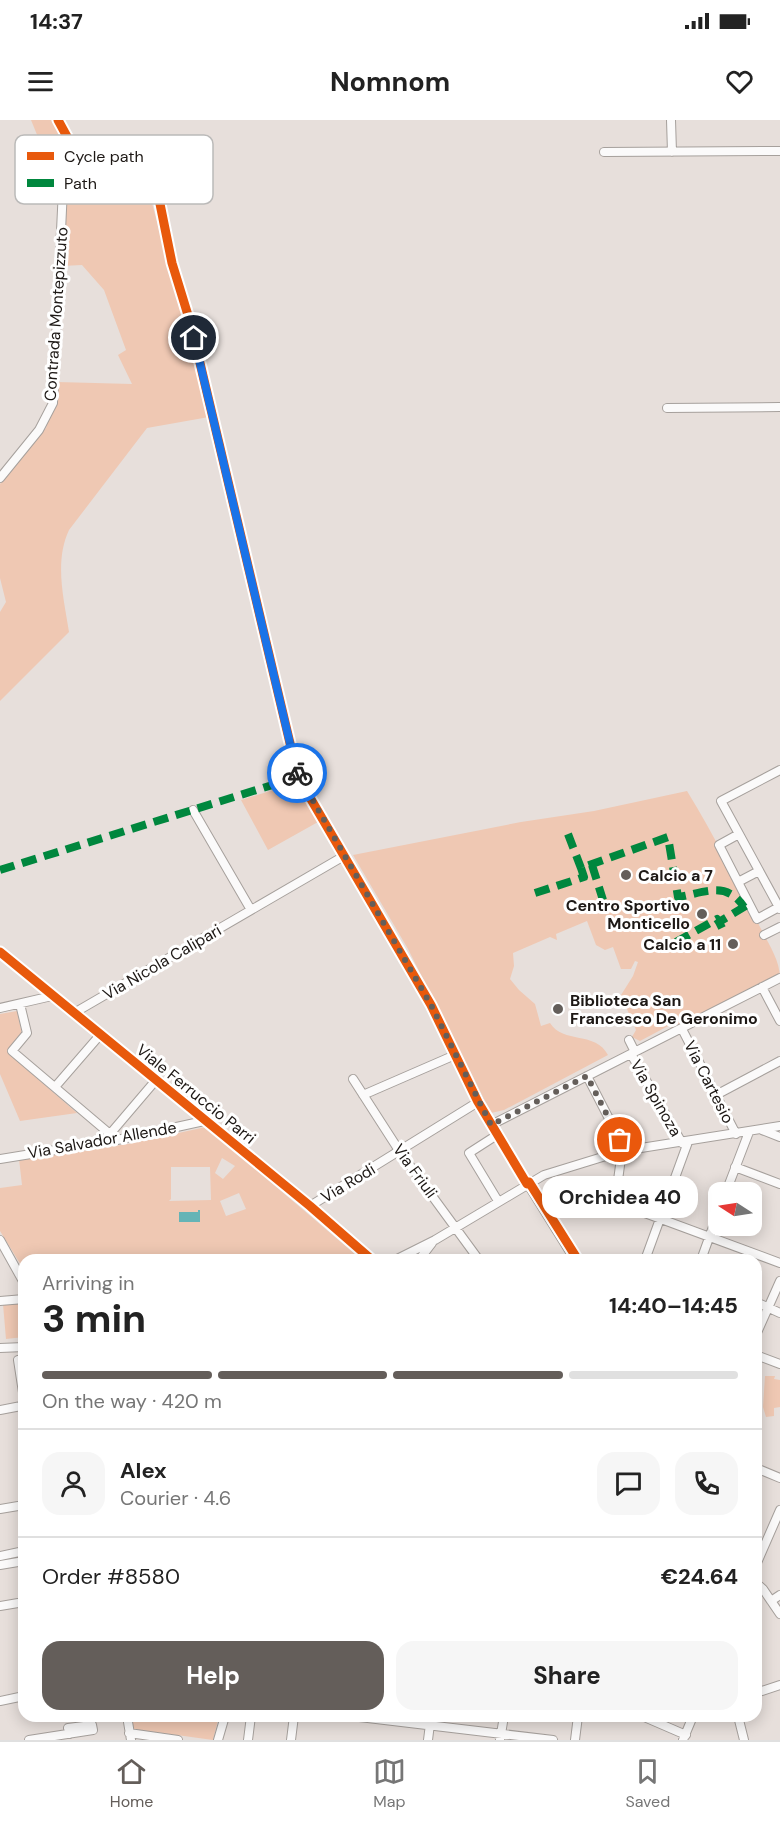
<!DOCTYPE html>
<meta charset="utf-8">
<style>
body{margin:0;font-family:"DM Sans",sans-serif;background:#f6f6f6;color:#222;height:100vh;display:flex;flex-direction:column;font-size:22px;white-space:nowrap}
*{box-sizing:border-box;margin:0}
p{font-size:20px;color:#767676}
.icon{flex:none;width:33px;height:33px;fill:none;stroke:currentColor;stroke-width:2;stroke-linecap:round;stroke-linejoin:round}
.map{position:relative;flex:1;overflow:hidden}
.details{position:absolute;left:18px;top:1134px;width:744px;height:468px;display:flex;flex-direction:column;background:#fff;border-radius:18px;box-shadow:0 3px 15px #0003}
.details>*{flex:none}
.needle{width:39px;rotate:282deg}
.controls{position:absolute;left:708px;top:1062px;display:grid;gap:12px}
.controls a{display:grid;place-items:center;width:54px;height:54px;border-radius:12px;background:#fff;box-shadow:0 3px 15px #0003;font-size:30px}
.pin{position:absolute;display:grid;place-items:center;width:51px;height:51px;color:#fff;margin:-26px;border:3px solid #fff;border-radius:50%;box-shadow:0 2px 6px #0007}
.courier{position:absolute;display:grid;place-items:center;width:60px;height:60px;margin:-30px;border:4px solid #1a73e8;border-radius:50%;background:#fff;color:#222;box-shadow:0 2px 8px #0007}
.bubble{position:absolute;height:42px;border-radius:18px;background:#fff;box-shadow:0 3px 15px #0003;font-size:20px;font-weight:700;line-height:42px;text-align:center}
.headline em{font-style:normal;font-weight:700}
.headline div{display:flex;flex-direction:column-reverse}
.headline{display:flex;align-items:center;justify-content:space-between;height:102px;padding:0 24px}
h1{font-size:39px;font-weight:700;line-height:45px}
.bar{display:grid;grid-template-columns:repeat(4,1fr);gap:9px 6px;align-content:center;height:72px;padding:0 24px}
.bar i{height:8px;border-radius:4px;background:#e0e0e0}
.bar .current{background:#645e5a}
.bar p{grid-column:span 4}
.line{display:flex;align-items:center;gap:15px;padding:0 24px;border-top:2px solid #e0e0e0}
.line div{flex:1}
.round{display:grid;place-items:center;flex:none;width:63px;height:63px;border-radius:18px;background:#f6f6f6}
.cta{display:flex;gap:12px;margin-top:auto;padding:12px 24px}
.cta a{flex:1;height:69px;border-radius:18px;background:#645e5a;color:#fff;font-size:24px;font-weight:700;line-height:69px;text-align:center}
.cta a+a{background:#f6f6f6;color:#222}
.status{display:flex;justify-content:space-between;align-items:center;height:42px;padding:0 30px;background:#fff;direction:ltr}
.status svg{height:16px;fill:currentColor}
header{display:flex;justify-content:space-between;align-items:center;height:78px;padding:0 24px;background:#fff;font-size:27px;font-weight:700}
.menu{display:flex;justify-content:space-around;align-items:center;height:84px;border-top:2px solid #e0e0e0;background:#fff;font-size:16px;color:#767676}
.menu a{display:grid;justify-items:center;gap:3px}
.menu .current{color:#645e5a}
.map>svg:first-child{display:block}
.green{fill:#efc8b3;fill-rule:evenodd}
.water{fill:#65b4b6}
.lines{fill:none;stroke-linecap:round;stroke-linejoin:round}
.minor-casing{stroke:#a6a09c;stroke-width:10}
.minor{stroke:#fbfafa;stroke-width:8}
.quiet{stroke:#00873e;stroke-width:8;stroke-dasharray:15 8;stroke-linecap:butt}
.cycleway-casing{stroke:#fff;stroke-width:13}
.cycleway{stroke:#e8590c;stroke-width:9}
.done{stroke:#645e5a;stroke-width:6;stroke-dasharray:0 10.8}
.route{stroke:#1a73e8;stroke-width:8}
.poi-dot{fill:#645e5a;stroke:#fff;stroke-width:2}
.labels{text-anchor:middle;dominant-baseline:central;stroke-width:6;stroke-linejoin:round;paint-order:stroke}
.street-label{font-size:16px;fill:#1d1815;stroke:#fff}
.poi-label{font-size:16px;font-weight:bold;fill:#1d1815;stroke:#fff;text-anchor:start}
.key{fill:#fff;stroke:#bbbab9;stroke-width:1.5}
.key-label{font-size:16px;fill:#1d1815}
</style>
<div class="status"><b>14:37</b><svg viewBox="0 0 49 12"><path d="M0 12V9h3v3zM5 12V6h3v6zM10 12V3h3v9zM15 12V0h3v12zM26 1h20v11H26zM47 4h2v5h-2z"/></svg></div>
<header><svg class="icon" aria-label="menu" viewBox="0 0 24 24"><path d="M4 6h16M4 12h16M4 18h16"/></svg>Nomnom<svg class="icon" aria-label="heart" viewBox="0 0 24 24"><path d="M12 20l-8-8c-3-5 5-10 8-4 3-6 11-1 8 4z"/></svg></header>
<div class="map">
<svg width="780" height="1620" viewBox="0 0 780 1620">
<rect width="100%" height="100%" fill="#e7dfdb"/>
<path class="green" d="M 31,0 L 51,0 C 65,20 71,32 58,54 L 53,54 Z
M 113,36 L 133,46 L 149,72 L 209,297 L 147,308 L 69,410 C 54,442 64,479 69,512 L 0,581 L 0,492 L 6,482 L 0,458 L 0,364 L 46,308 L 57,262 L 132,264 L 118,235 L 126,230 L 104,170 L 82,145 L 62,146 L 68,54 L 86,37 Z
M 296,663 L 318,702 L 268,730 L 241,680 Z
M 687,671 C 714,715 737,761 760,807 C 768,823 780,840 780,858 L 674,913 L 670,905 L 640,921 L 632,917 L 636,910 L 621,875 L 633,856 L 638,842 L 635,841 L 631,849 L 621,849 L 613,827 L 605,830 L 596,825 L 587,801 L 556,814 L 557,820 L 550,817 L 513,833 L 514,846 L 510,859 L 519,870 L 535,884 L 541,906 L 550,903 C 563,924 596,911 608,935 L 504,990 L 491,993 L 408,829 L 353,735 L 521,702 L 594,691 Z
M 17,891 L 22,914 L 8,933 L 77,993 L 20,1001 L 0,954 L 0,894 Z
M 206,1007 L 362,1140 L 24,1140 L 24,1150 L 0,1111 L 0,1068 L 22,1065 L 19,1039 L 128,1024 ZM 222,1038 L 235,1046 L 223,1059 L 215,1053 ZM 171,1047 L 210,1047 L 211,1080 L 169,1081 L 171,1079 ZM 239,1073 L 246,1089 L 226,1096 L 220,1081 Z
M 24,1182 L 24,1217 L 6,1219 L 3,1184 Z
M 765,1256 L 775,1256 L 774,1259 L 780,1260 L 780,1287 L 774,1288 L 774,1296 L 766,1297 L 763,1287 Z
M 131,1596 L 219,1596 L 213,1620 L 133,1609 Z"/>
<path class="water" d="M 198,1090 L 200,1090 L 200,1102 L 179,1102 L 179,1092 L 198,1092 Z"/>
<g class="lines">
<defs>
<path id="minor" d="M 58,0 L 77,35
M 671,0 L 672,32
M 604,32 L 780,31
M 667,288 L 780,287
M 0,358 L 39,310 L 53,283 L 63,68 C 65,59 65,49 71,42 C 87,20 126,28 141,47 C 164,75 163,109 172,143 C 177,164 185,184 191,205 L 298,657 L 431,885 L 491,1005 L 575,1140
M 780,650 L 721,681 L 780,789
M 193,690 L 251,790
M 739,714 L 719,725 L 757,799 L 779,787
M 738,762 L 759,751
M 764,815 L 780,807
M 0,832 L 310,1086 L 372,1140
M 762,867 L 780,901
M 20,884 L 27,913 L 12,931 L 117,1020
M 0,888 L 52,876
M 74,893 L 344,736
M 682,909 L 736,1014
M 629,920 L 635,932
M 631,934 L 682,1023
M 587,956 L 620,1020 L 622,1031 L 615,1082 L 780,1143
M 353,959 L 400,1032 L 479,1140
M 55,967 L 100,915
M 363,975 L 455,935
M 716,975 L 780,941
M 491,1005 L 780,858
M 762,1010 L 780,1017
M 110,1014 L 156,960
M 497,1015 L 469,1033 L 498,1081
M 0,1039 L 117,1020 L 204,1001
M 735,1047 L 780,1064
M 726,1072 L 749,1012
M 310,1086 L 478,982
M 0,1120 L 24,1163
M 395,1140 L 435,1120 L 544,1055 L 622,1031 L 780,1006
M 419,1140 L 432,1123
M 645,1140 L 688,1022
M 701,1140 L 718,1093
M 0,1181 L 24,1179
M 756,1182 L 780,1193
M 756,1215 L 780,1161
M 0,1228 L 24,1227
M 756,1235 L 780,1244
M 18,1240 L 24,1279
M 0,1290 L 21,1286 L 24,1282
M 756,1348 L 780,1358
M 0,1389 L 24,1385
M 0,1436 L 24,1431
M 0,1445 L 24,1441
M 756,1445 L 780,1390
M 756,1463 L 763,1469 L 780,1494
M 771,1481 L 780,1475
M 0,1486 L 24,1482
M 756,1573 L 780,1565
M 0,1581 L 24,1576
M 127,1596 L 131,1620
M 351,1596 L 553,1620
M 642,1596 L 686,1615
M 738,1596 L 744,1620
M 129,1613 L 178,1620
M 29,1620 L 93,1610 L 92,1605 L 68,1608 L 70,1614
M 218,1620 L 225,1596
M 248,1620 L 251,1596
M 291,1620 L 294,1596
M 428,1620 L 431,1596
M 500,1620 L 504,1596
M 575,1620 L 578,1596
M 683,1620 L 693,1596"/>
</defs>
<use href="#minor" class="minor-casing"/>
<use href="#minor" class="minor"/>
<path class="quiet" d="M 568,714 L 581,748
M 592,745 L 603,780
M 0,750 L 298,657
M 535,773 L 584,757 L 581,748 L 668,717 L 678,777 C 704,773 726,760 744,787
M 722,808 L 719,802 L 749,784
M 676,822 L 717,799 L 719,802"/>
<defs>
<path id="cycleway" d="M 58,0 L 77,35 L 94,29 L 110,29 L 126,35 L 140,45 L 158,74 L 172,143 L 191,205 L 298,657 L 431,885 L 478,982 L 527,1064 L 529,1062 L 578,1140
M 0,832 L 310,1086 L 372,1140"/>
</defs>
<use href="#cycleway" class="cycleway-casing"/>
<use href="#cycleway" class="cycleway"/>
</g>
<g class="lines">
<path class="done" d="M 297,653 L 431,885 L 491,1005 L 587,956 L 620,1020"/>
<path class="route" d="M 194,218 L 297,653"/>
</g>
<g class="poi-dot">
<circle cx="626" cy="755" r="6"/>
<circle cx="702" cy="794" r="6"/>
<circle cx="733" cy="824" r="6"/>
<circle cx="558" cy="889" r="6"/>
</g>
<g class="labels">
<g class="street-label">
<text transform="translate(56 194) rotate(-86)">Contrada Montepizzuto</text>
<text transform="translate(162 842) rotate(-30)">Via Nicola Calipari</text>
<text transform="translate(709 962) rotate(63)">Via Cartesio</text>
<text transform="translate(196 974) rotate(39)">Viale Ferruccio Parri</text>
<text transform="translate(656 978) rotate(60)">Via Spinoza</text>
<text transform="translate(102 1020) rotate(-10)">Via Salvador Allende</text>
<text transform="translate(415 1051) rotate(54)">Via Friuli</text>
<text transform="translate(348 1063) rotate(-31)">Via Rodi</text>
</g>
<g class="poi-label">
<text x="638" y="755">Calcio a 7</text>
<text x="690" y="785" text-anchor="end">Centro Sportivo<tspan x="690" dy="18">Monticello</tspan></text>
<text x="721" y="824" text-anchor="end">Calcio a 11</text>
<text x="570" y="880">Biblioteca San<tspan x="570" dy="18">Francesco De Geronimo</tspan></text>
</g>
</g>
<rect x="15" y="15" width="198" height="69" rx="9" class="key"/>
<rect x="27" y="32" width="27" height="8" fill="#e8590c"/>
<rect x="27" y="59" width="27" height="8" fill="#00873e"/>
<g class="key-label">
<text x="64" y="42">Cycle path</text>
<text x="64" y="69">Path</text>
</g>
</svg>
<div class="controls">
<a><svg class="needle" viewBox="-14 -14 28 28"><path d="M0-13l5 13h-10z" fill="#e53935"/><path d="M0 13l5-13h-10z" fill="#767676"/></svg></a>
</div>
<div class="pin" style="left:620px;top:1020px;background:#ea580c"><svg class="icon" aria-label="bag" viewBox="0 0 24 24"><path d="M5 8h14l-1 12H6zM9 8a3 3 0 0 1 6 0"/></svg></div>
<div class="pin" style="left:194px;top:218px;background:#1f2937"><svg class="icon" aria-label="home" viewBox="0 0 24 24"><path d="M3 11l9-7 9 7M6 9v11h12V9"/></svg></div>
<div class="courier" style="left:297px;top:653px"><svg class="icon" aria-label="bike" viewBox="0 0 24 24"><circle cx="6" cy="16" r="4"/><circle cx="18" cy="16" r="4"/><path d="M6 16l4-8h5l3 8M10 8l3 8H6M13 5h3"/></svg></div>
<div class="bubble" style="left:542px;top:1056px;width:156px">Orchidea 40</div>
<section class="details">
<div class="headline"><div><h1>3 min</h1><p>Arriving in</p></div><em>14:40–14:45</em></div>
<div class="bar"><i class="current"></i><i class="current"></i><i class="current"></i><i></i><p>On the way · 420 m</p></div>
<div class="line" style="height:108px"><a class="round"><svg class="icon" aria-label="person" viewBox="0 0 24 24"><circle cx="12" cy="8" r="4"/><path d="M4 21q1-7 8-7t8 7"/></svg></a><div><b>Alex</b><p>Courier · 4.6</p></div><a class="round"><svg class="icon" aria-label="chat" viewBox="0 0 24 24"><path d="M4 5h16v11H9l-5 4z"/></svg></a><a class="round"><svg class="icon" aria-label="phone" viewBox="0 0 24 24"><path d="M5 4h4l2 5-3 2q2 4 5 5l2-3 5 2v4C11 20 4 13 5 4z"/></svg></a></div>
<div class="line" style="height:78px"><div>Order #8580</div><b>€24.64</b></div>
<div class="cta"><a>Help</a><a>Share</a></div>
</section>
</div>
<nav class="menu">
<a class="current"><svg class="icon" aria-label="home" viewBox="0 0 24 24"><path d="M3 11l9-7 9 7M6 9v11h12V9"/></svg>Home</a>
<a><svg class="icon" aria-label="map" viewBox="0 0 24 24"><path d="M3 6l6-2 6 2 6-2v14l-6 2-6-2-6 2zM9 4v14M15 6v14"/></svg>Map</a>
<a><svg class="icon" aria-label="saved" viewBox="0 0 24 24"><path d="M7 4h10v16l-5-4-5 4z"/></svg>Saved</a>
</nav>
